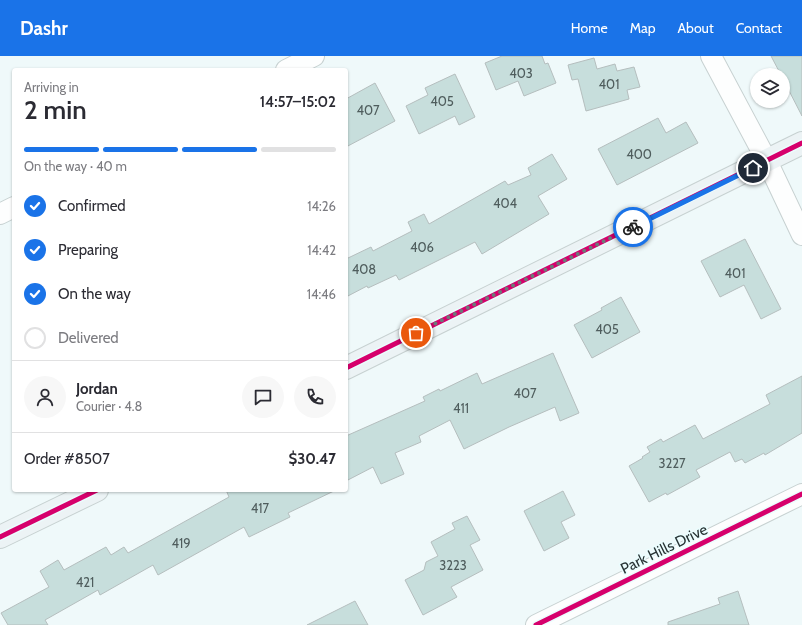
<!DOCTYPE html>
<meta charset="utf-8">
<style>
body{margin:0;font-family:Cabin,sans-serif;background:#f7f7f7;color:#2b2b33;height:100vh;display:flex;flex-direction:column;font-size:15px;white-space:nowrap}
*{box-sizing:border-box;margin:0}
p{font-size:13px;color:#7c7c81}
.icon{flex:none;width:22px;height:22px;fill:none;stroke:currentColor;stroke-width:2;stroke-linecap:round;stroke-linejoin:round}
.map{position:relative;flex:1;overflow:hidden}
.side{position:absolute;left:12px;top:12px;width:336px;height:424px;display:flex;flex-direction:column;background:#fff;border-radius:4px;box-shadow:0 1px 3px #0004}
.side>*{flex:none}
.controls{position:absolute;left:750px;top:12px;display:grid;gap:8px}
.controls a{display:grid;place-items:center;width:40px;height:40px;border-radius:50%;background:#fff;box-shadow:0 1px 3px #0004;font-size:20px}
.pin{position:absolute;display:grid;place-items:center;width:34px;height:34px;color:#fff;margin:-17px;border:2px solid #fff;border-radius:50%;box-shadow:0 1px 4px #0007}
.courier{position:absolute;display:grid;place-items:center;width:40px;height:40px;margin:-20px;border:3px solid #1a73e8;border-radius:50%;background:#fff;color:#222;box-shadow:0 1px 5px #0007}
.headline em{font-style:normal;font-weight:600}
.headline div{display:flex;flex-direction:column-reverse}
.headline{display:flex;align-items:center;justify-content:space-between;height:68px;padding:0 12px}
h1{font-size:26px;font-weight:600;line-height:30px}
.bar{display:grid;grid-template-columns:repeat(4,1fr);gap:6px 4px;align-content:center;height:48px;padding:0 12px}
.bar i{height:5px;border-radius:3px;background:#e1e1e2}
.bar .active{background:#1a73e8}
.bar p{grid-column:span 4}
.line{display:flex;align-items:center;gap:10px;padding:0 12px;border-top:1px solid #e1e1e2}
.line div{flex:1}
.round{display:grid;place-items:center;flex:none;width:42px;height:42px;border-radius:21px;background:#f7f7f7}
ol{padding:0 12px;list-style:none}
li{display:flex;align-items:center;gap:12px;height:44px}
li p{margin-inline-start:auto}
li .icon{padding:4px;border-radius:50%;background:#1a73e8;color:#fff;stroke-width:4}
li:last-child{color:#7c7c81}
li i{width:22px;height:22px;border:2px solid #e1e1e2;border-radius:50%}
header{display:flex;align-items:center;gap:24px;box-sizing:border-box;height:56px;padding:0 20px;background:#1a73e8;color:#fff}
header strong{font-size:19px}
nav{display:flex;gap:22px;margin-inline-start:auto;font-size:14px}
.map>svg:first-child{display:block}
.building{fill:#c7dedc;stroke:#b5bebe}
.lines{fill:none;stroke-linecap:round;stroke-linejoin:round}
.street-casing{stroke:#c7d1d1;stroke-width:22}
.secondary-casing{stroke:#c7d1d1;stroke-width:24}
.street{stroke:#fdfefe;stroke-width:20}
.secondary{stroke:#ecf3f5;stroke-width:22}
.cycleway-casing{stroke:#ebfdfe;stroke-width:8}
.cycleway{stroke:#d6006c;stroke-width:5}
.done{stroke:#6d7879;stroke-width:4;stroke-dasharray:0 7.2}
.route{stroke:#1a73e8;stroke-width:5}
.labels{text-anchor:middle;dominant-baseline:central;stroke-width:3;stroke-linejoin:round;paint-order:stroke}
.number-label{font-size:13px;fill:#4f5d5d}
.street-label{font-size:15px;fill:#273233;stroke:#ebfdfe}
</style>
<header>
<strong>Dashr</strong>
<nav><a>Home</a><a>Map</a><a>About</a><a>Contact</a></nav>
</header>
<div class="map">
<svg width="802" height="569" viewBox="0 0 802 569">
<rect width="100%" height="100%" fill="#eff9fa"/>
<path class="building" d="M 502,0 L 542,0 L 545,8 L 548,7 L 556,27 L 524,40 L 518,25 L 496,34 L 485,7 Z
M 771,0 L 802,0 L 802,60 L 783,23 L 783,19 L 781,19 Z
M 594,2 L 597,13 L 615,8 L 617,15 L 634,11 L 640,31 L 627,34 L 629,43 L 586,55 L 578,23 L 572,24 L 568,9 Z
M 455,18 L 475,61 L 459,69 L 455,60 L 419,78 L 406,50 L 428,39 L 425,32 Z
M 375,27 L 395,65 L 346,91 L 346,43 Z
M 658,62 L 666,77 L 686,66 L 698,87 L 617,129 L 598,93 Z
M 552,98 L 567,123 L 538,140 L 549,158 L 482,198 L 475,186 L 399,224 L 396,219 L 368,232 L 367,230 L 346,241 L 346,203 L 371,191 L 373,195 L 412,175 L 408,166 L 424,158 L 429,168 L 505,125 L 508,129 L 531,119 L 528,112 Z
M 745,183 L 781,253 L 761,263 L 744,229 L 720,241 L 701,205 Z
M 621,241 L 640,276 L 592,302 L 574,269 L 602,254 L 601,252 Z
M 553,297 L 579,357 L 560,365 L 555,351 L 509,371 L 464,393 L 450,364 L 419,380 L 421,386 L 395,397 L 404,418 L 381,428 L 373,411 L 346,425 L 346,380 L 425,345 L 423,341 L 439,333 L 440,335 L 477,317 L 482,328 Z
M 802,320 L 802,377 L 765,399 L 764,397 L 745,407 L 742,403 L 735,406 L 730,396 L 696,414 L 700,421 L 667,439 L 666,437 L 649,446 L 629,410 L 643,402 L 642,401 L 650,396 L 647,391 L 661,383 L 663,386 L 695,369 L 703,383 L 770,348 L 766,339 Z
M 226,434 L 336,434 L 288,457 L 290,461 L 249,481 L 244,471 L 158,519 L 153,509 L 100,539 L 98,534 L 45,564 L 48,569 L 8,569 L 1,557 L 49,531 L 40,515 L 58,504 L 64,514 L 106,491 L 111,499 L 124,491 L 128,497 L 229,441 Z
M 563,435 L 575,459 L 561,466 L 569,482 L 544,495 L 524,455 Z
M 467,460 L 480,484 L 470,489 L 483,514 L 451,531 L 457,541 L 423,559 L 405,524 L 424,514 L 426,506 L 438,500 L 431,486 L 455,473 L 452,467 Z
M 738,535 L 749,569 L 668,569 L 668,566 L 720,548 L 718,542 Z
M 355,545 L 368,569 L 307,569 Z"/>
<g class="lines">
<defs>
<path id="street" d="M 711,0 L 767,105 L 802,179
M 286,14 L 314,0
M 0,158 L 14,151
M 536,569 L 802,438"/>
<path id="secondary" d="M 346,312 L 802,87
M 0,481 L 97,434"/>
</defs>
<use href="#street" class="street-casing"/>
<use href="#secondary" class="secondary-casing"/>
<use href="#street" class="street"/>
<use href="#secondary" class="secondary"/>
<defs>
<path id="cycleway" d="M 346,312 L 802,87
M 0,481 L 97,434
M 536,569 L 802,438"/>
</defs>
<use href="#cycleway" class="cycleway-casing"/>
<use href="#cycleway" class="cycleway"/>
</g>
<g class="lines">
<path class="done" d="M 416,277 L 633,171"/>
<path class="route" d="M 633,171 L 753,112"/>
</g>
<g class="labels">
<g class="number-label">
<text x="521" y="17">403</text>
<text x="609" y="28">401</text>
<text x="442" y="45">405</text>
<text x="368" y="54">407</text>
<text x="639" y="98">400</text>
<text x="505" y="147">404</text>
<text x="422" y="191">406</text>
<text x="364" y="213">408</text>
<text x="735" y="217">401</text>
<text x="607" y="273">405</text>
<text x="525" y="337">407</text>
<text x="461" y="352">411</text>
<text x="672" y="407">3227</text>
<text x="260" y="452">417</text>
<text x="181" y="487">419</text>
<text x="453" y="509">3223</text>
<text x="85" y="526">421</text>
</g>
<g class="street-label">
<text transform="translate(664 493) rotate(-26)">Park Hills Drive</text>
</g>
</g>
</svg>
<div class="controls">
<a><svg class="icon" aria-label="layers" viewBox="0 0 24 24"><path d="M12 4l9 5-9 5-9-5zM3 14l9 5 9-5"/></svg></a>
</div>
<div class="pin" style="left:416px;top:277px;background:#ea580c"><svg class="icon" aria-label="bag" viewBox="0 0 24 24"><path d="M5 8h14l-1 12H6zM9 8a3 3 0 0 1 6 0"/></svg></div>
<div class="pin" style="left:753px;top:112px;background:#1f2937"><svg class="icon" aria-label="home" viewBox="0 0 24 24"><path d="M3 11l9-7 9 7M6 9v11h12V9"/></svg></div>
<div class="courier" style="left:633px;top:171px"><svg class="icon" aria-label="bike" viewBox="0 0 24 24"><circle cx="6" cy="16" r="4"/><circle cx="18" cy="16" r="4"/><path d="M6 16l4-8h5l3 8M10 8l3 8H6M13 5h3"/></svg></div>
<section class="side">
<div class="headline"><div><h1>2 min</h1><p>Arriving in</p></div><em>14:57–15:02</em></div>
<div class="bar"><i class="active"></i><i class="active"></i><i class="active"></i><i></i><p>On the way · 40 m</p></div>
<ol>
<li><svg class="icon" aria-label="check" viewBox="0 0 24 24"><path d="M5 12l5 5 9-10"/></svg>Confirmed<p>14:26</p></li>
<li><svg class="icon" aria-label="check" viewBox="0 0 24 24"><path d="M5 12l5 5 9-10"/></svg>Preparing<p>14:42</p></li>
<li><svg class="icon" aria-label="check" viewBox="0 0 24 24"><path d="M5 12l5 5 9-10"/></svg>On the way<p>14:46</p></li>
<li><i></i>Delivered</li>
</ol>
<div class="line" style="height:72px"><a class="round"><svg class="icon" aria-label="person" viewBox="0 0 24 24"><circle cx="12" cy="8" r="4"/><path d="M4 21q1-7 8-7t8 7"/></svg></a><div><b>Jordan</b><p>Courier · 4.8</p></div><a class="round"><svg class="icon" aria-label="chat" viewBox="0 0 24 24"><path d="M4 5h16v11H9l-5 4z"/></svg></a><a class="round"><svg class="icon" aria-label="phone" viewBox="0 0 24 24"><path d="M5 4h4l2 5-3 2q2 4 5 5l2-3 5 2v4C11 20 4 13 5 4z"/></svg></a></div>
<div class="line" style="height:52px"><div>Order #8507</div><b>$30.47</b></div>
</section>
</div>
